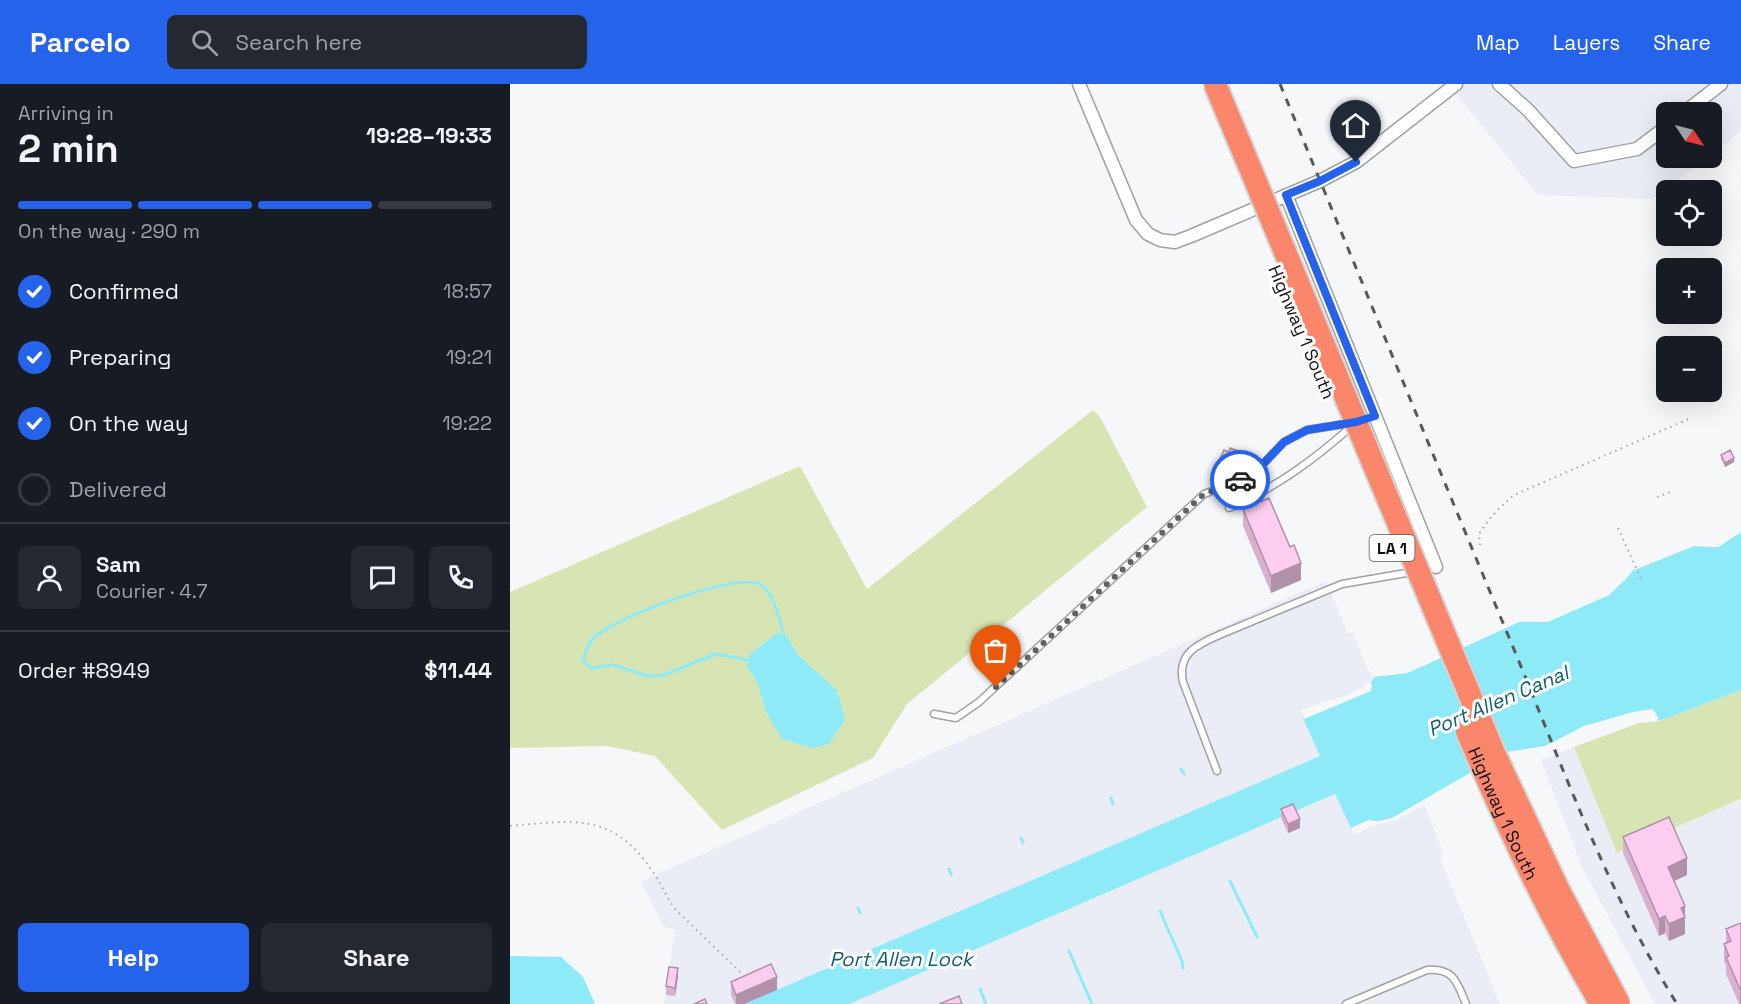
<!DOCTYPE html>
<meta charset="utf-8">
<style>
body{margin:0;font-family:"Space Grotesk",sans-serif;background:#242831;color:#f1f3f6;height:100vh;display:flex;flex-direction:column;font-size:22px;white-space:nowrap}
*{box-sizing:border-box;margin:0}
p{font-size:20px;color:#9ea1a6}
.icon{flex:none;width:33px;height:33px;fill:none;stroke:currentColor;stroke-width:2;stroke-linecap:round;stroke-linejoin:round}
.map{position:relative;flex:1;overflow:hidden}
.side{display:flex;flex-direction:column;background:#171b24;width:510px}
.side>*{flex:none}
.needle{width:39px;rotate:125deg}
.fabs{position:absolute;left:1146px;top:18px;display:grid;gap:12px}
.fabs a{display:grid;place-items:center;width:66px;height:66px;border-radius:9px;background:#171b24;box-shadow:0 6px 24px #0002;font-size:30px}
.pin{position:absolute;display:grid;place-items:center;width:51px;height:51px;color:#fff;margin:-62px -26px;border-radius:50% 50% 50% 0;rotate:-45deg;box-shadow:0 0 6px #0007}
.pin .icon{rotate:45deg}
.courier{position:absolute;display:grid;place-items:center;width:60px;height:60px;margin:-30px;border:4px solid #2563eb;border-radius:50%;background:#fff;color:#222;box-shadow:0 2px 8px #0007}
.head em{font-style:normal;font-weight:600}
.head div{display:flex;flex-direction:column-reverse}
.head{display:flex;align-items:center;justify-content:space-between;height:102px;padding:0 18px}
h1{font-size:39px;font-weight:600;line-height:45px}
.bar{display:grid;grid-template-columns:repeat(4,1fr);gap:9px 6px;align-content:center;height:72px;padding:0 18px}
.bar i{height:8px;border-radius:4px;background:#363941}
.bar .active{background:#2563eb}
.bar p{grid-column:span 4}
.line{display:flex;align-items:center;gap:15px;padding:0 18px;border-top:2px solid #363941}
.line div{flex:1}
.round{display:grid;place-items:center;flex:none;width:63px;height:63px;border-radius:9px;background:#242831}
ol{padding:0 18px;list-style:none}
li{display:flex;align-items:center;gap:18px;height:66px}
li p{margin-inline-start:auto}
li .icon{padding:6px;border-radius:50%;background:#2563eb;color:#fff;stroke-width:4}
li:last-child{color:#9ea1a6}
li i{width:33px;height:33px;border:3px solid #363941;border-radius:50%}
.primary-button{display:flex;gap:12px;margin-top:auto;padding:12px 18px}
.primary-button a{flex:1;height:69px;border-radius:9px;background:#2563eb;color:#fff;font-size:24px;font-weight:600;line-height:69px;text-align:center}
.primary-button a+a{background:#242831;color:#f1f3f6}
header{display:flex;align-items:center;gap:36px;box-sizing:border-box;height:84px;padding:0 30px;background:#2563eb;color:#fff}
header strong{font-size:28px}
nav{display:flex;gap:33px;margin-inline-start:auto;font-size:21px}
.search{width:420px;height:54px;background:#242831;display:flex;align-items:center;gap:15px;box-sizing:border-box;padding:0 21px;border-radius:9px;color:#9ea1a6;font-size:22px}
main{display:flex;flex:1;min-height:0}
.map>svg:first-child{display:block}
.built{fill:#eaedf6}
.green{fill:#d7e5b5}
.water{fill:#8eeaf7}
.pier{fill:#f6f7f9}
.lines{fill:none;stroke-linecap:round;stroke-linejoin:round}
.stream{stroke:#8eeaf7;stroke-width:3}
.lane-casing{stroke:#a1a1a3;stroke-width:9}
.street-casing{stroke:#a1a1a3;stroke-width:15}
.path{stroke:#a7a8aa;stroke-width:2;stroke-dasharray:1.5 4.5;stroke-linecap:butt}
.lane{stroke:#fff;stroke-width:6}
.street{stroke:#fff;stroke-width:12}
.rail{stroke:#59595a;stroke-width:3;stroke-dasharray:8 8;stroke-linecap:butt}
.highway-bridge-casing{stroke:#d4d4d4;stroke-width:26;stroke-linecap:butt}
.highway-bridge{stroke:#fa876b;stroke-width:22}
.wall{fill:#dab0cf}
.shaded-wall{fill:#b190a9}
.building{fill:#fdcdf1;stroke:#b190a9;stroke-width:1.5}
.done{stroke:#606162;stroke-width:6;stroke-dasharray:0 10.8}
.route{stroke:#2563eb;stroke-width:8}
.labels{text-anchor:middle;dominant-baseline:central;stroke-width:6;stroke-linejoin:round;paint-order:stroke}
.shield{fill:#fff;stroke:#585858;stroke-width:1.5}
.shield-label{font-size:16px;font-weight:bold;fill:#101011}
.street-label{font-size:18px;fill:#101011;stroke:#fff}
.water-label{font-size:20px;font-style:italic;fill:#115f69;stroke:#fff}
</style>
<header>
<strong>Parcelo</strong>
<div class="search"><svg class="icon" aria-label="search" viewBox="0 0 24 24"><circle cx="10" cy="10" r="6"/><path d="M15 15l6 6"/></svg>Search here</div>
<nav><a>Map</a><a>Layers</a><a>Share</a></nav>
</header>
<main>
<section class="side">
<div class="head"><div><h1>2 min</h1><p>Arriving in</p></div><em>19:28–19:33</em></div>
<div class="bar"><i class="active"></i><i class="active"></i><i class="active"></i><i></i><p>On the way · 290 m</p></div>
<ol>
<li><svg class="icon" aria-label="check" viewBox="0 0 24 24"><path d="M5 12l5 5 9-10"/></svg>Confirmed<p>18:57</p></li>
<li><svg class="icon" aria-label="check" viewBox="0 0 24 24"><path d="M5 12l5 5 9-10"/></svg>Preparing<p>19:21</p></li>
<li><svg class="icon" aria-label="check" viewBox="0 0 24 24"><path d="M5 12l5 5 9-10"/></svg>On the way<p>19:22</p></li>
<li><i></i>Delivered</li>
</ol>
<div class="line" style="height:108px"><a class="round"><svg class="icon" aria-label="person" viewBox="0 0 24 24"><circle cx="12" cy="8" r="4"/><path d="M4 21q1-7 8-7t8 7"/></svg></a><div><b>Sam</b><p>Courier · 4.7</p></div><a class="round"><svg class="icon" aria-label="chat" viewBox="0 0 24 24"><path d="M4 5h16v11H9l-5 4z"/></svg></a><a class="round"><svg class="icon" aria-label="phone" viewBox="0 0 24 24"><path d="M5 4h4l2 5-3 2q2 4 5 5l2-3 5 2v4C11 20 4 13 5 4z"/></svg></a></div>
<div class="line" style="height:78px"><div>Order #8949</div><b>$11.44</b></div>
<div class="primary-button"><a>Help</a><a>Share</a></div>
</section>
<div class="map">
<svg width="1231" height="920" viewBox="0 0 1231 920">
<rect width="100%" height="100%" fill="#f6f7f9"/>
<path class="built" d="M 938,0 L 1231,0 L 1231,47 L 1202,70 L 1202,28 L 1156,28 L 1156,74 L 1197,74 L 1143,115 L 1028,111 Z
M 816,497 L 838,550 L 843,548 L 857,584 L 864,593 L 859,603 L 791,630 L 810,672 L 234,920 L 154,920 L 165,846 L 154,843 L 131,797 Z
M 1064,663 L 1107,769 L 1231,716 L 1231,920 L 1145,920 L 1072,783 L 1031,676 Z
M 826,710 L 914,718 L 934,772 L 930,774 L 990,920 L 339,920 Z"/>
<path class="green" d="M 583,326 L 590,333 L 637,423 L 397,620 L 363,674 L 212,746 L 145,672 L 97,662 L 0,664 L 0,508 L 290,382 L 357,505 Z
M 1231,606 L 1231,715 L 1107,769 L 1064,663 L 1129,639 L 1149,637 Z"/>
<path class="water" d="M 1231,448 L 1231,606 L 1149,637 L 1142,631 L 993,677 L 885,733 L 843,748 L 825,710 L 339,920 L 234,920 L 810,672 L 791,630 L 859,603 L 864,593 L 898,589 L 1009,538 L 1038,537 L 1099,511 L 1122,486 L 1184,462 L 1208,463 Z
M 267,549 L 277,552 L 288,571 L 327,606 L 335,636 L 319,660 L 303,664 L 272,655 L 256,628 L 248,600 L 237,582 L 240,570 Z
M 0,872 L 51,873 L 73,893 L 85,920 L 0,920 Z"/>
<path class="pier" d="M 1231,445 L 1231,448 L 1208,463 L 1184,462 L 1122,487 L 1117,494 L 1099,511 L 1038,538 L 1022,538 L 1021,535 L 1037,535 L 1098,508 L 1121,483 L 1183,460 L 1207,460 Z
M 860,597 L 862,602 L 861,607 L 794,635 L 790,627 L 813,618 L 832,613 L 850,605 Z
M 1142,625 L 1146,629 L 1149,637 L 1145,637 L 1141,634 L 1094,649 L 1035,672 L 994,680 L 886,736 L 860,743 L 844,751 L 841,744 L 858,736 L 869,737 L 882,734 L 996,668 L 1035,662 L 1074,642 L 1123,628 Z"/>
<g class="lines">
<path class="stream" d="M 239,576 L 206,570 L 154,591 L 138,592 L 103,581 L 81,584 L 73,576 C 76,567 78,559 86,552 C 106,534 229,486 251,501 C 265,510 269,536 274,551
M 671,685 L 674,690
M 601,714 L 603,720
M 511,754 L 513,759
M 439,785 L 441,791
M 720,797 L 747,853
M 348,824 L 350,829
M 650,827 L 672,877 L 673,884
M 559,867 L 582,920
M 470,905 L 476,920"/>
<defs>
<path id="lane" d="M 719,424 C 767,403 805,375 843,341
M 424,630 L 446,634 L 469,618 L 694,410 L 729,397 L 754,379 L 774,358 L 797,346 L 841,339
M 707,687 L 673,598 C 667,570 686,561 709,551 L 832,500 L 902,488
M 836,920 L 917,886 C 944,884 947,898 956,920"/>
<path id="street" d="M 569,0 L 626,136 L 638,150 L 650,156 L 665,158 L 681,152 L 810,97 L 846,78 L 946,0
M 989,0 L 1018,26 L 1064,77 L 1127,65 L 1156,43
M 1175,28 L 1211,0
M 776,111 L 926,483"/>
</defs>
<use href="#lane" class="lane-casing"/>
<use href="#street" class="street-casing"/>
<path class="path" d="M 1147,413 L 1160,408
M 1108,444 L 1132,497
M 970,461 L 969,450 C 979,434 990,423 1004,411 L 1181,334
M 0,742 C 67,736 104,728 145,791 C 153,803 157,815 166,826 L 232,890"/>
<use href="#lane" class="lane"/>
<use href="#street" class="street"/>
<path class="rail" d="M 770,0 C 848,188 925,376 1003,563 C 1053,684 1098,809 1167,920"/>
<defs>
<g id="highway-bridge">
<path d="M 705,0 L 984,669 L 1049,807 L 1109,920"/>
<path id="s1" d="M 957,647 C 996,741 1040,833 1091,920"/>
</g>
</defs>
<use href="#highway-bridge" class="highway-bridge-casing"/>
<use href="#highway-bridge" class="highway-bridge"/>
</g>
<path class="wall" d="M 1211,371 L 1224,378 L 1215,383 L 1211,375 Z
M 710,375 L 731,377 L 725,390 L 710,384 Z
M 733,425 L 780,463 L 791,496 L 761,509 L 733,442 Z
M 771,725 L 790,744 L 778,749 L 771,734 Z
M 1113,753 L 1177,791 L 1164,797 L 1175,822 L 1175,850 L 1159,857 L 1155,849 L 1149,852 L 1113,769 Z
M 1231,839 L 1231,920 L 1229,920 L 1216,890 L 1216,881 L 1214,877 L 1214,860 L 1216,859 L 1216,845 Z
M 168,893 L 165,912 L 156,911 L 156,902 Z
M 221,898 L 267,906 L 234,920 L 225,920 L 221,911 Z"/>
<path class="shaded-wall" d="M 731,368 L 731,377 L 725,390 L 725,381 Z
M 1224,374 L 1224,378 L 1215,383 L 1215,379 Z
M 791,479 L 791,496 L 761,509 L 761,492 Z
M 790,735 L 790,744 L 778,749 L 778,740 Z
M 1177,774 L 1177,791 L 1158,800 L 1158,783 Z
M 1175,822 L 1175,850 L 1159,857 L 1159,840 L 1171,824 Z
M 1155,832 L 1155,849 L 1149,852 L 1149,835 Z
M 168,884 L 168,893 L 165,912 L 165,904 Z
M 267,893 L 267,906 L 234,920 L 226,920 L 226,911 Z
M 1230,905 L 1231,905 L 1231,920 L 1230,920 Z"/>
<path class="building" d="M 720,364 L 731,368 L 725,381 L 710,375 L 714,366 L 719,368 Z
M 1220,366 L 1224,374 L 1215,379 L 1211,371 Z
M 759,414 L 780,463 L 784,461 L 791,479 L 761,492 L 733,425 Z
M 783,720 L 790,735 L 778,740 L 771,725 Z
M 1159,733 L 1177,774 L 1158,783 L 1175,822 L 1171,824 L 1175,833 L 1159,840 L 1155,832 L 1149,835 L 1113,753 Z
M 1231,839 L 1231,905 L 1230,905 L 1216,873 L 1219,872 L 1214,860 L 1221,857 L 1216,845 Z
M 261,880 L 267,893 L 226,911 L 221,898 Z
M 159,883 L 168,884 L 165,904 L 156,902 Z
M 449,912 L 452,920 L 429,920 Z
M 195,915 L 197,920 L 184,920 Z"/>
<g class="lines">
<path class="done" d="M 486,603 L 694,410 L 730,396"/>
<path class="route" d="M 730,396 L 754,379 L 774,358 L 797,346 L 846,338 L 865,332 L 776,111 L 810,97 L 846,78"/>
</g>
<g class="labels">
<rect class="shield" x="859.5" y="451" width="45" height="26" rx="4.5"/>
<g class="shield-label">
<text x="882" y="464">LA 1</text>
</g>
<g class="street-label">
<text transform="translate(792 248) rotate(67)">Highway 1 South</text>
<text stroke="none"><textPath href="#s1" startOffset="90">Highway 1 South</textPath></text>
</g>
<g class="water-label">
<text transform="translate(988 617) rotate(-23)">Port Allen Canal</text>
<text x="391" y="875">Port Allen Lock</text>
</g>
</g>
</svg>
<div class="fabs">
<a><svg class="needle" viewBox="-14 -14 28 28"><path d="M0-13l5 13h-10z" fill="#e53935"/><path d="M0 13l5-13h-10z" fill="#9ea1a6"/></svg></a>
<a><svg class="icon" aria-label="locate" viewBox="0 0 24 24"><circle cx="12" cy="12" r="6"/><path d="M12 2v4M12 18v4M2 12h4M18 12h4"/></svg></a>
<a>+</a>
<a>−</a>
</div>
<div class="pin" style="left:486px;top:603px;background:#ea580c"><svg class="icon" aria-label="bag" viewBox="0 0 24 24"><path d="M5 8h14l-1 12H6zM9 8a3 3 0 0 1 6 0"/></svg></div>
<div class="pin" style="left:846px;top:78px;background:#1f2937"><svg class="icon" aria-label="home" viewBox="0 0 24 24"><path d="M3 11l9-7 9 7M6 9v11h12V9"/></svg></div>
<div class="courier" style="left:730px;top:396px"><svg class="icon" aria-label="car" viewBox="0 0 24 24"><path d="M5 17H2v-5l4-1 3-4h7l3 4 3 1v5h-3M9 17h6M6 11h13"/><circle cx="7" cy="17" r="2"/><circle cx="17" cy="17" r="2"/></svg></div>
</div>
</main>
